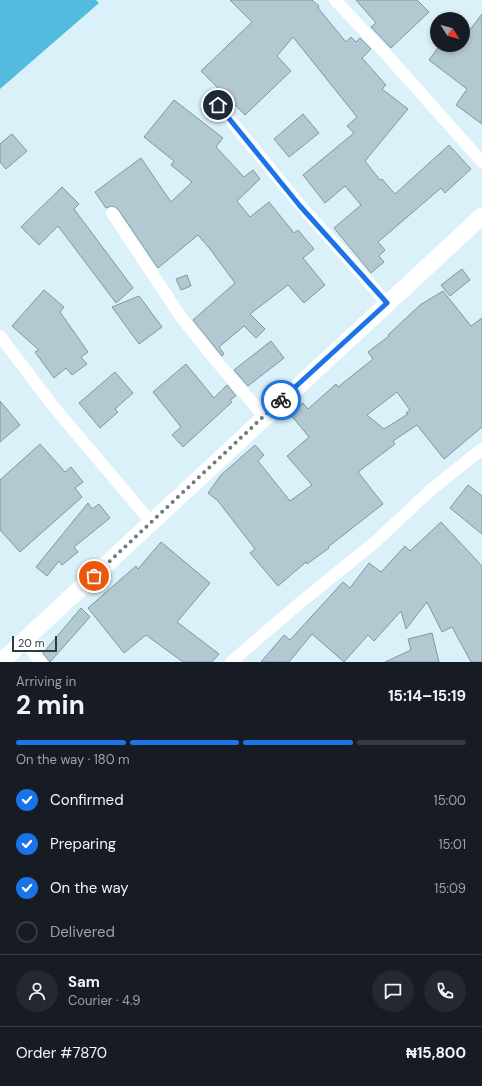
<!DOCTYPE html>
<meta charset="utf-8">
<style>
body{margin:0;font-family:"DM Sans",sans-serif;background:#242831;color:#f1f3f6;height:100vh;display:flex;flex-direction:column;font-size:15px;white-space:nowrap}
*{box-sizing:border-box;margin:0}
p{font-size:13px;color:#9ea1a6}
.icon{flex:none;width:22px;height:22px;fill:none;stroke:currentColor;stroke-width:2;stroke-linecap:round;stroke-linejoin:round}
.map{position:relative;height:662px;overflow:hidden}
.drawer{display:flex;flex-direction:column;background:#171b24;flex:1}
.drawer>*{flex:none}
.needle{width:26px;rotate:127deg}
.controls{position:absolute;left:430px;top:12px;display:grid;gap:8px}
.controls a{display:grid;place-items:center;width:40px;height:40px;border-radius:50%;background:#171b24;box-shadow:0 2px 6px #0003;font-size:20px}
.scale{position:absolute;left:12px;bottom:10px;width:45px;box-sizing:border-box;padding-left:4px;border:2px solid #323b3e;border-top:0;font-size:11px;line-height:14px;white-space:nowrap;color:#323b3e;-webkit-text-stroke:3px #fff;paint-order:stroke}
.pin{position:absolute;display:grid;place-items:center;width:34px;height:34px;color:#fff;margin:-17px;border:2px solid #fff;border-radius:50%;box-shadow:0 1px 4px #0007}
.courier{position:absolute;display:grid;place-items:center;width:40px;height:40px;margin:-20px;border:3px solid #1a73e8;border-radius:50%;background:#fff;color:#222;box-shadow:0 1px 5px #0007}
.summary em{font-style:normal;font-weight:700}
.summary div{display:flex;flex-direction:column-reverse}
.summary{display:flex;align-items:center;justify-content:space-between;height:68px;padding:0 16px}
h1{font-size:26px;font-weight:700;line-height:30px}
.bar{display:grid;grid-template-columns:repeat(4,1fr);gap:6px 4px;align-content:center;height:48px;padding:0 16px}
.bar i{height:5px;border-radius:3px;background:#363941}
.bar .on{background:#1a73e8}
.bar p{grid-column:span 4}
.line{display:flex;align-items:center;gap:10px;padding:0 16px;border-top:1px solid #363941}
.line div{flex:1}
.round{display:grid;place-items:center;flex:none;width:42px;height:42px;border-radius:21px;background:#242831}
ol{padding:0 16px;list-style:none}
li{display:flex;align-items:center;gap:12px;height:44px}
li p{margin-inline-start:auto}
li .icon{padding:4px;border-radius:50%;background:#1a73e8;color:#fff;stroke-width:4}
li:last-child{color:#9ea1a6}
li i{width:22px;height:22px;border:2px solid #363941;border-radius:50%}
.map>svg:first-child{display:block}
.forest{fill:#52bbde}
.building{fill:#b3c9d1;stroke:#82979f;fill-rule:evenodd}
.lines{fill:none;stroke-linecap:round;stroke-linejoin:round}
.street{stroke:#fff;stroke-width:12}
.secondary{stroke:#fff;stroke-width:17}
.done{stroke:#6d7b80;stroke-width:4;stroke-dasharray:0 7.2}
.route{stroke:#1a73e8;stroke-width:5}
</style>
<div class="map">
<svg width="482" height="662" viewBox="0 0 482 662">
<rect width="100%" height="100%" fill="#dbf1fa"/>
<path class="forest" d="M 0,0 L 96,0 L 99,3 L 0,89 Z"/>
<path class="building" d="M 230,0 L 312,0 L 319,6 L 318,8 L 346,42 L 351,37 L 356,42 L 360,38 L 371,49 L 362,58 L 386,85 L 382,89 L 408,109 L 365,161 L 380,180 L 382,179 L 395,194 L 449,145 L 471,169 L 445,193 L 441,188 L 378,242 L 385,250 L 379,256 L 384,262 L 371,273 L 334,228 L 361,205 L 345,186 L 325,203 L 303,175 L 354,133 L 347,126 L 357,117 L 293,37 L 277,56 L 291,71 L 245,115 L 201,71 L 252,22 Z
M 356,0 L 417,0 L 429,12 L 391,48 L 371,27 L 376,23 Z
M 482,14 L 482,124 L 456,105 L 467,89 L 429,60 L 440,45 L 463,45 L 463,39 Z
M 174,100 L 223,138 L 216,147 L 244,177 L 253,170 L 260,179 L 237,201 L 250,217 L 269,202 L 294,233 L 298,230 L 314,249 L 303,258 L 325,285 L 304,303 L 288,285 L 250,314 L 265,329 L 256,338 L 244,326 L 219,347 L 224,354 L 222,356 L 193,320 L 235,283 L 210,249 L 198,235 L 158,268 L 118,209 L 112,206 L 106,208 L 95,192 L 141,158 L 171,202 L 192,182 L 171,165 L 174,161 L 144,137 Z
M 303,114 L 319,133 L 289,157 L 274,139 Z
M 12,134 L 27,151 L 6,169 L 0,162 L 0,144 Z
M 62,187 L 79,204 L 74,209 L 133,288 L 116,303 L 58,226 L 39,245 L 21,227 Z
M 462,269 L 470,280 L 450,296 L 441,285 Z
M 187,275 L 191,286 L 181,290 L 176,279 Z
M 44,290 L 64,307 L 60,312 L 88,352 L 81,357 L 87,364 L 72,375 L 66,368 L 54,378 L 35,352 L 39,350 L 12,326 Z
M 443,291 L 471,326 L 482,318 L 482,427 L 444,459 L 417,425 L 393,441 L 395,444 L 358,472 L 383,504 L 328,547 L 329,548 L 307,564 L 306,562 L 278,586 L 250,553 L 255,549 L 218,501 L 208,493 L 221,475 L 255,445 L 264,455 L 258,461 L 290,501 L 312,485 L 287,456 L 309,437 L 290,414 L 303,403 L 308,409 L 336,384 L 338,387 L 373,359 L 368,352 L 389,336 L 388,335 L 420,305 ZM 397,392 L 410,410 L 406,413 L 408,414 L 384,429 L 367,415 Z
M 139,296 L 162,327 L 139,344 L 112,307 Z
M 271,341 L 284,358 L 248,386 L 234,370 Z
M 186,364 L 214,398 L 227,385 L 236,396 L 230,400 L 232,402 L 183,447 L 172,435 L 181,427 L 153,392 Z
M 115,372 L 133,393 L 115,409 L 118,412 L 100,428 L 79,403 Z
M 0,401 L 20,425 L 0,442 Z
M 40,444 L 65,472 L 71,467 L 83,482 L 75,488 L 82,497 L 20,552 L 0,530 L 0,480 Z
M 468,485 L 482,496 L 482,534 L 450,508 Z
M 88,503 L 92,509 L 99,504 L 110,518 L 74,547 L 78,552 L 62,565 L 59,561 L 47,576 L 36,567 Z
M 441,522 L 482,566 L 482,662 L 471,662 L 452,627 L 442,632 L 427,602 L 406,629 L 401,611 L 374,641 L 368,635 L 344,662 L 312,634 L 289,662 L 261,662 L 284,635 L 290,640 L 343,582 L 350,588 L 369,563 L 381,572 L 405,546 L 410,551 Z
M 161,542 L 210,583 L 177,622 L 219,654 L 212,662 L 183,662 L 146,635 L 124,653 L 88,608 L 136,566 L 138,569 Z
M 81,608 L 90,617 L 50,662 L 43,653 Z
M 432,633 L 439,662 L 385,662 L 411,650 L 408,639 Z"/>
<g class="lines">
<path class="street" d="M 335,0 L 385,53 L 482,162
M 218,105 L 301,206 L 387,303
M 112,213 L 181,317 L 217,362 L 264,416
M 0,336 L 53,406 L 151,522
M 25,640 L 40,662
M 231,662 L 295,607 L 375,542 L 433,488 L 482,449"/>
<path class="secondary" d="M 1,662 C 161,513 321,364 482,216"/>
</g>
<g class="lines">
<path class="done" d="M 94,576 L 281,400"/>
<path class="route" d="M 218,105 L 300,206 L 387,303 L 281,400"/>
</g>
</svg>
<div class="controls">
<a><svg class="needle" viewBox="-14 -14 28 28"><path d="M0-13l5 13h-10z" fill="#e53935"/><path d="M0 13l5-13h-10z" fill="#9ea1a6"/></svg></a>
</div>
<div class="scale">20 m</div>
<div class="pin" style="left:94px;top:576px;background:#ea580c"><svg class="icon" aria-label="bag" viewBox="0 0 24 24"><path d="M5 8h14l-1 12H6zM9 8a3 3 0 0 1 6 0"/></svg></div>
<div class="pin" style="left:218px;top:105px;background:#1f2937"><svg class="icon" aria-label="home" viewBox="0 0 24 24"><path d="M3 11l9-7 9 7M6 9v11h12V9"/></svg></div>
<div class="courier" style="left:281px;top:400px"><svg class="icon" aria-label="bike" viewBox="0 0 24 24"><circle cx="6" cy="16" r="4"/><circle cx="18" cy="16" r="4"/><path d="M6 16l4-8h5l3 8M10 8l3 8H6M13 5h3"/></svg></div>
</div>
<section class="drawer">
<div class="summary"><div><h1>2 min</h1><p>Arriving in</p></div><em>15:14–15:19</em></div>
<div class="bar"><i class="on"></i><i class="on"></i><i class="on"></i><i></i><p>On the way · 180 m</p></div>
<ol>
<li><svg class="icon" aria-label="check" viewBox="0 0 24 24"><path d="M5 12l5 5 9-10"/></svg>Confirmed<p>15:00</p></li>
<li><svg class="icon" aria-label="check" viewBox="0 0 24 24"><path d="M5 12l5 5 9-10"/></svg>Preparing<p>15:01</p></li>
<li><svg class="icon" aria-label="check" viewBox="0 0 24 24"><path d="M5 12l5 5 9-10"/></svg>On the way<p>15:09</p></li>
<li><i></i>Delivered</li>
</ol>
<div class="line" style="height:72px"><a class="round"><svg class="icon" aria-label="person" viewBox="0 0 24 24"><circle cx="12" cy="8" r="4"/><path d="M4 21q1-7 8-7t8 7"/></svg></a><div><b>Sam</b><p>Courier · 4.9</p></div><a class="round"><svg class="icon" aria-label="chat" viewBox="0 0 24 24"><path d="M4 5h16v11H9l-5 4z"/></svg></a><a class="round"><svg class="icon" aria-label="phone" viewBox="0 0 24 24"><path d="M5 4h4l2 5-3 2q2 4 5 5l2-3 5 2v4C11 20 4 13 5 4z"/></svg></a></div>
<div class="line" style="height:52px"><div>Order #7870</div><b>₦15,800</b></div>
</section>
